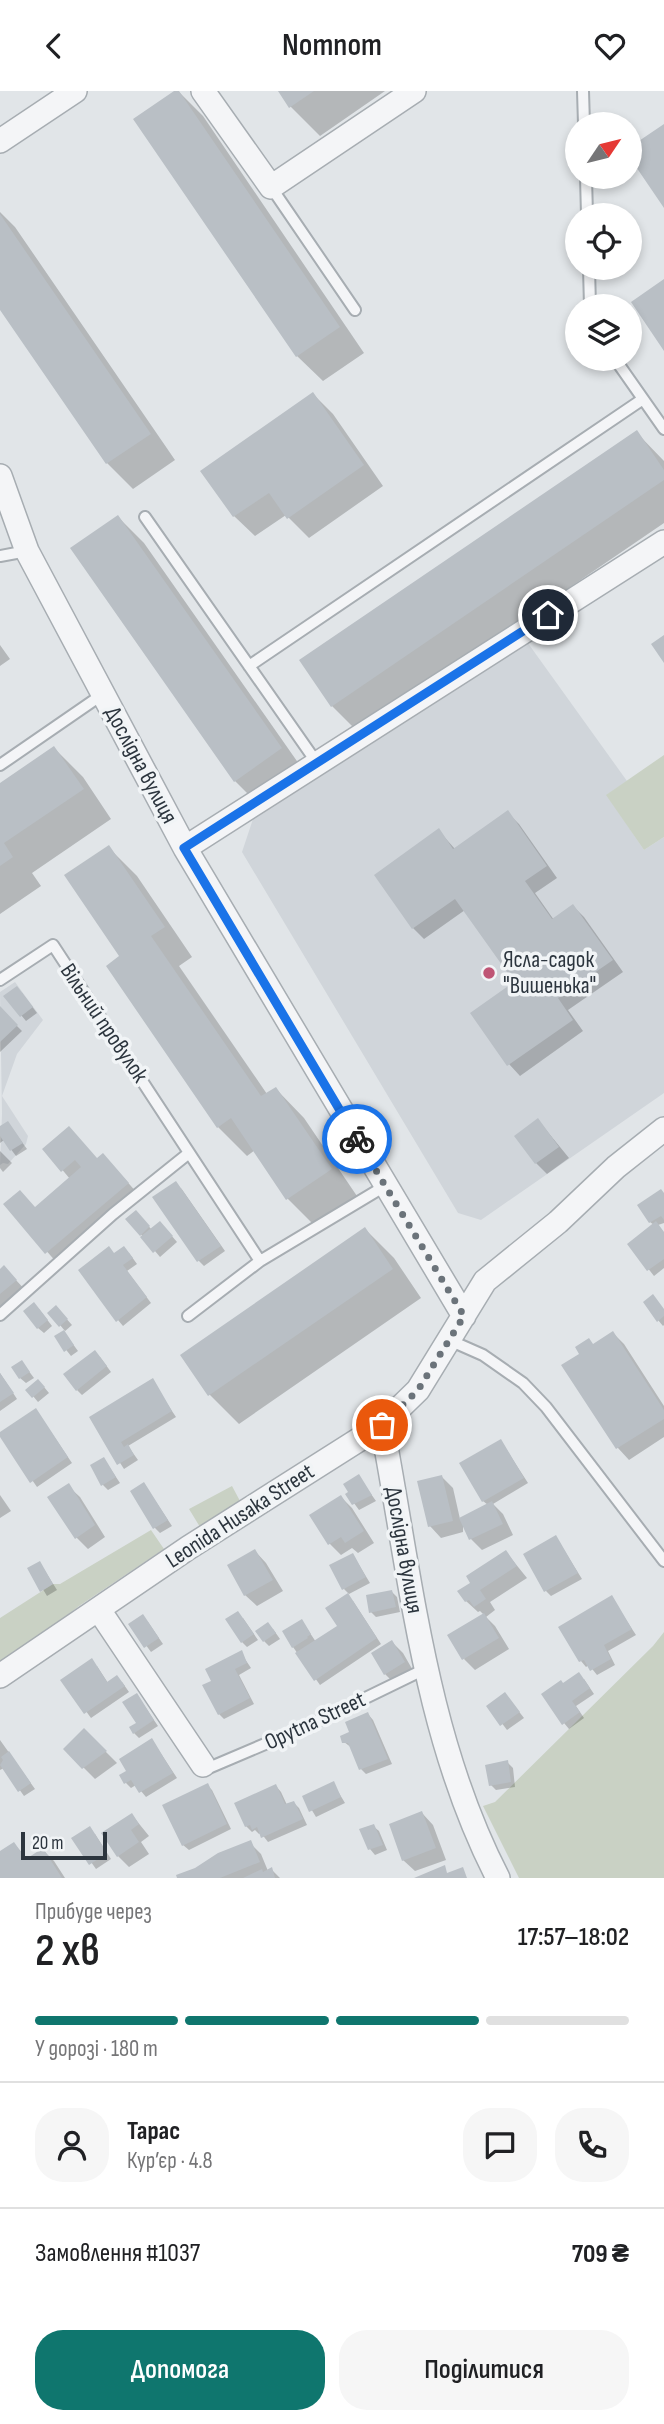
<!DOCTYPE html>
<html lang="uk">
<meta charset="utf-8">
<style>
body{margin:0;font-family:"Sofia Sans Condensed",sans-serif;background:#f6f6f6;color:#202124;height:100vh;display:flex;flex-direction:column;font-size:26px;white-space:nowrap}
*{box-sizing:border-box;margin:0}
p{font-size:23px;color:#757577}
.icon{flex:none;width:38px;height:38px;fill:none;stroke:currentColor;stroke-width:2;stroke-linecap:round;stroke-linejoin:round}
.map{position:relative;height:1787px;overflow:hidden}
.details{display:flex;flex-direction:column;background:#fff;flex:1}
.details>*{flex:none}
.needle{width:46px;rotate:55deg}
.fabs{position:absolute;left:565px;top:21px;display:grid;gap:14px}
.fabs a{display:grid;place-items:center;width:77px;height:77px;border-radius:50%;background:#fff;box-shadow:0 4px 10px #0003;font-size:35px}
.scale{position:absolute;left:21px;bottom:18px;width:86px;box-sizing:border-box;padding-left:7px;border:4px solid #2c353e;border-top:0;font-size:19px;line-height:24px;white-space:nowrap;color:#2c353e;-webkit-text-stroke:5px #f1f4f6;paint-order:stroke}
.pin{position:absolute;display:grid;place-items:center;width:60px;height:60px;color:#fff;margin:-30px;border:4px solid #fff;border-radius:50%;box-shadow:0 2px 7px #0007}
.courier{position:absolute;display:grid;place-items:center;width:70px;height:70px;margin:-35px;border:5px solid #1a73e8;border-radius:50%;background:#fff;color:#222;box-shadow:0 2px 9px #0007}
.summary em{font-style:normal;font-weight:600}
.summary div{display:flex;flex-direction:column-reverse}
.summary{display:flex;align-items:center;justify-content:space-between;height:119px;padding:0 35px}
h1{font-size:46px;font-weight:600;line-height:52px}
.bar{display:grid;grid-template-columns:repeat(4,1fr);gap:10px 7px;align-content:center;height:84px;padding:0 35px}
.bar i{height:9px;border-radius:5px;background:#e0e0e0}
.bar .on{background:#0f766e}
.bar p{grid-column:span 4}
.line{display:flex;align-items:center;gap:18px;padding:0 35px;border-top:2px solid #e0e0e0}
.line div{flex:1}
.round{display:grid;place-items:center;flex:none;width:74px;height:74px;border-radius:28px;background:#f6f6f6}
.primary-button{display:flex;gap:14px;margin-top:auto;padding:14px 35px}
.primary-button a{flex:1;height:80px;border-radius:28px;background:#0f766e;color:#fff;font-size:28px;font-weight:600;line-height:80px;text-align:center}
.primary-button a+a{background:#f6f6f6;color:#202124}
header{display:flex;justify-content:space-between;align-items:center;height:91px;padding:0 35px;background:#fff;font-size:32px;font-weight:600}
.map>svg:first-child{display:block}
.built{fill:#d0d5da}
.green{fill:#c9d1c4}
.shadow{fill:#0003}
.building{fill:#b9bfc5}
.lines{fill:none;stroke-linecap:round;stroke-linejoin:round}
.lane-casing{stroke:#a7adb2;stroke-width:14}
.street-casing{stroke:#a7adb2;stroke-width:26}
.lane{stroke:#f4f5f7;stroke-width:10}
.street{stroke:#f4f5f7;stroke-width:23}
.done{stroke:#6b737a;stroke-width:7;stroke-dasharray:0 12.6}
.route{stroke:#1a73e8;stroke-width:9}
.poi-dot{fill:#bf5575;stroke:#f1f4f6;stroke-width:2.5}
.labels{text-anchor:middle;dominant-baseline:central;stroke-width:7;stroke-linejoin:round;paint-order:stroke}
.street-label{font-size:23px;fill:#2c353e;stroke:#f1f4f6}
.poi-label{font-size:23px;fill:#2c353e;stroke:#f1f4f6;text-anchor:start}
</style>
<header><svg class="icon" aria-label="back" viewBox="0 0 24 24"><path d="M15 5l-7 7 7 7"/></svg>Nomnom<svg class="icon" aria-label="heart" viewBox="0 0 24 24"><path d="M12 20l-8-8c-3-5 5-10 8-4 3-6 11-1 8 4z"/></svg></header>
<div class="map">
<svg width="664" height="1787" viewBox="0 0 664 1787">
<rect width="100%" height="100%" fill="#e1e5e8"/>
<path class="built" d="M 525,548 L 627,690 L 607,704 L 644,759 L 664,746 L 664,1002 L 481,1129 L 458,1122 L 242,761 L 255,722 Z
M 15,891 L 43,929 L 17,963 L 2,1005 L 28,1045 L 26,1053 L 8,1073 L 3,1072 L 0,1074 L 2,1023 L 0,901 Z"/>
<path class="green" d="M 664,664 L 664,746 L 644,759 L 606,704 Z
M 232,1395 L 240,1410 L 200,1436 L 189,1418 Z
M 151,1439 L 164,1458 L 79,1515 L 40,1546 L 0,1572 L 0,1527 L 53,1493 L 60,1493 Z
M 664,1541 L 664,1787 L 519,1787 L 483,1715 L 495,1711 L 653,1555 Z"/>
<path class="shadow" d="M 178,0 L 203,25 L 364,262 L 323,290 L 297,265 Z
M 280,0 L 385,0 L 320,45 L 291,16 Z
M 0,121 L 15,136 L 175,369 L 133,398 L 107,372 L 0,216 Z
M 313,303 L 333,323 L 383,395 L 309,447 L 286,424 L 255,445 L 234,425 L 203,380 Z
M 636,341 L 664,370 L 664,432 L 358,641 L 332,615 L 301,570 Z
M 118,426 L 144,452 L 306,683 L 260,715 L 235,690 Z
M 0,554 L 10,568 L 0,575 Z
M 54,657 L 83,686 L 111,728 L 32,782 L 41,795 L 0,823 L 0,694 Z
M 508,722 L 519,733 L 557,787 L 535,802 L 554,829 L 573,815 L 584,826 L 623,881 L 568,919 L 583,940 L 520,985 L 509,973 L 516,892 L 465,819 L 424,848 L 413,837 L 439,740 L 455,758 Z
M 108,756 L 137,785 L 192,866 L 179,875 L 267,1003 L 276,998 L 304,1027 L 359,1108 L 317,1137 L 288,1108 L 255,1059 L 247,1065 L 218,1036 Z
M 22,902 L 37,922 L 26,930 L 6,906 Z
M 0,918 L 22,940 L 0,961 Z
M 538,1029 L 569,1067 L 547,1083 L 536,1072 Z
M 8,1032 L 27,1058 L 16,1065 L 4,1049 L 0,1052 L 0,1038 Z
M 45,1058 L 98,1069 L 114,1076 L 139,1104 L 58,1173 L 5,1113 L 35,1117 L 70,1088 Z
M 0,1060 L 12,1072 L 3,1081 L 0,1077 Z
M 181,1097 L 225,1160 L 204,1175 L 199,1170 Z
M 664,1103 L 664,1132 L 658,1134 L 664,1142 L 664,1177 L 654,1185 L 629,1153 L 654,1134 L 650,1131 Z
M 136,1121 L 152,1139 L 165,1137 L 177,1151 L 160,1166 L 128,1128 Z
M 365,1138 L 394,1167 L 421,1207 L 239,1333 L 210,1304 L 182,1265 Z
M 129,1162 L 137,1173 L 127,1180 L 151,1212 L 123,1235 L 118,1229 L 115,1163 Z
M 0,1180 L 15,1188 L 27,1201 L 0,1224 Z
M 56,1216 L 72,1234 L 64,1241 L 78,1260 L 71,1265 L 56,1246 L 65,1240 L 60,1234 Z
M 39,1218 L 52,1235 L 44,1242 L 38,1237 Z
M 664,1219 L 664,1234 L 663,1235 L 658,1229 Z
M 613,1242 L 624,1253 L 664,1315 L 664,1346 L 629,1369 L 618,1357 L 564,1274 Z
M 100,1266 L 111,1281 L 82,1304 L 77,1299 Z
M 22,1271 L 34,1287 L 26,1292 L 20,1287 Z
M 0,1282 L 17,1308 L 0,1320 Z
M 152,1290 L 176,1326 L 128,1355 L 138,1369 L 124,1378 L 91,1327 Z
M 44,1296 L 49,1302 L 38,1311 L 28,1299 Z
M 36,1319 L 72,1372 L 37,1396 L 0,1343 Z
M 501,1350 L 528,1392 L 493,1413 L 503,1423 L 513,1444 L 482,1459 L 471,1448 L 463,1431 L 463,1441 L 441,1447 L 430,1435 L 441,1385 L 453,1397 L 460,1428 L 488,1414 L 483,1410 Z
M 104,1368 L 120,1392 L 108,1399 L 103,1394 Z
M 359,1386 L 376,1410 L 359,1419 L 348,1404 Z
M 144,1393 L 172,1435 L 160,1442 L 155,1437 Z
M 68,1395 L 80,1406 L 105,1446 L 88,1458 L 76,1446 Z
M 0,1404 L 11,1420 L 0,1427 Z
M 341,1406 L 352,1417 L 374,1452 L 358,1462 L 352,1457 L 341,1464 L 330,1453 L 312,1424 Z
M 556,1446 L 582,1488 L 551,1505 L 546,1500 Z
M 255,1460 L 266,1472 L 283,1500 L 257,1515 L 245,1504 Z
M 506,1461 L 527,1487 L 490,1511 L 495,1519 L 486,1526 L 495,1535 L 509,1558 L 475,1579 L 464,1568 L 484,1524 L 480,1520 L 478,1521 L 466,1510 L 473,1492 Z
M 353,1464 L 370,1492 L 349,1503 L 344,1498 Z
M 40,1472 L 57,1499 L 47,1505 L 30,1477 Z
M 392,1501 L 397,1506 L 400,1521 L 376,1526 L 371,1521 Z
M 611,1506 L 636,1544 L 608,1560 L 615,1574 L 597,1584 L 589,1574 L 586,1576 L 581,1570 L 561,1536 Z
M 353,1510 L 381,1553 L 320,1594 L 293,1556 L 302,1530 L 316,1551 L 339,1536 Z
M 243,1527 L 258,1549 L 247,1556 L 242,1551 Z
M 148,1531 L 163,1553 L 151,1561 L 131,1534 Z
M 273,1538 L 280,1548 L 269,1555 L 264,1550 Z
M 392,1551 L 403,1562 L 415,1583 L 396,1594 L 385,1583 Z
M 241,1562 L 251,1577 L 239,1584 L 254,1613 L 224,1628 L 219,1623 L 213,1591 Z
M 97,1575 L 108,1592 L 122,1591 L 129,1601 L 91,1627 L 63,1589 Z
M 584,1588 L 594,1603 L 576,1615 L 584,1627 L 569,1638 L 564,1632 L 563,1593 Z
M 137,1604 L 158,1635 L 139,1647 L 134,1642 L 138,1633 Z
M 510,1609 L 524,1627 L 507,1639 L 489,1615 Z
M 368,1623 L 373,1629 L 392,1673 L 366,1683 L 361,1678 L 352,1657 L 344,1651 Z
M 84,1639 L 117,1672 L 95,1688 L 65,1658 Z
M 0,1649 L 35,1698 L 24,1705 L 4,1677 L 0,1679 Z
M 152,1649 L 177,1687 L 146,1706 L 136,1694 L 131,1697 L 126,1692 L 128,1681 Z
M 507,1671 L 513,1677 L 515,1696 L 496,1699 L 491,1694 Z
M 333,1692 L 345,1712 L 316,1726 L 304,1706 Z
M 207,1694 L 212,1699 L 231,1738 L 189,1759 L 183,1754 Z
M 276,1695 L 281,1701 L 287,1714 L 294,1712 L 299,1717 L 307,1734 L 268,1751 L 261,1742 L 259,1743 L 255,1739 L 252,1741 L 246,1735 Z
M 422,1722 L 433,1734 L 446,1769 L 415,1780 L 403,1769 Z
M 132,1724 L 149,1745 L 141,1751 L 149,1763 L 129,1776 L 118,1765 Z
M 373,1735 L 379,1740 L 387,1759 L 375,1764 L 370,1758 Z
M 95,1743 L 111,1768 L 96,1778 L 74,1747 Z
M 250,1752 L 261,1763 L 268,1780 L 271,1778 L 280,1787 L 179,1787 Z
M 14,1753 L 28,1768 L 43,1759 L 54,1770 L 65,1787 L 0,1787 L 0,1762 Z"/>
<path class="building" d="M 174,0 L 179,0 L 340,236 L 296,266 L 133,28 Z
M 278,0 L 314,0 L 289,17 Z
M 664,33 L 664,117 L 630,67 L 630,56 Z
M 0,123 L 151,343 L 106,373 L 0,219 Z
M 664,188 L 664,260 L 631,211 Z
M 313,301 L 364,374 L 287,428 L 269,402 L 233,426 L 200,380 Z
M 637,339 L 664,379 L 664,389 L 331,616 L 299,569 Z
M 118,424 L 282,657 L 234,691 L 70,457 Z
M 664,544 L 664,572 L 651,553 Z
M 54,655 L 84,698 L 4,752 L 13,766 L 0,775 L 0,692 Z
M 508,719 L 547,775 L 525,790 L 552,828 L 573,813 L 613,869 L 558,907 L 573,929 L 507,975 L 470,922 L 514,891 L 455,808 L 412,838 L 374,784 L 439,737 L 453,758 Z
M 109,754 L 165,836 L 151,845 L 261,1005 L 276,996 L 332,1078 L 286,1109 L 231,1027 L 217,1037 L 106,875 L 119,865 L 64,784 Z
M 17,895 L 33,916 L 20,926 L 3,905 Z
M 0,915 L 18,934 L 0,951 Z
M 538,1027 L 559,1056 L 535,1073 L 514,1045 Z
M 8,1030 L 23,1052 L 10,1060 L 0,1045 L 0,1035 Z
M 69,1035 L 97,1067 L 103,1062 L 129,1092 L 45,1163 L 3,1113 L 20,1099 L 35,1116 L 81,1076 L 75,1069 L 61,1081 L 42,1058 Z
M 176,1090 L 221,1155 L 197,1171 L 152,1106 Z
M 661,1098 L 664,1102 L 664,1129 L 661,1125 L 649,1132 L 637,1114 Z
M 136,1119 L 150,1135 L 140,1145 L 125,1128 Z
M 160,1130 L 173,1145 L 153,1162 L 140,1146 Z
M 656,1130 L 664,1141 L 664,1168 L 647,1180 L 627,1153 Z
M 365,1136 L 393,1178 L 208,1305 L 180,1264 Z
M 109,1155 L 114,1162 L 124,1155 L 133,1167 L 123,1174 L 147,1206 L 116,1231 L 78,1179 Z
M 4,1174 L 17,1189 L 0,1203 L 0,1178 Z
M 653,1203 L 664,1218 L 664,1225 L 657,1231 L 643,1211 Z
M 34,1211 L 48,1229 L 37,1238 L 23,1220 Z
M 56,1214 L 68,1228 L 59,1236 L 47,1222 Z
M 64,1239 L 74,1254 L 64,1261 L 54,1245 Z
M 613,1240 L 664,1319 L 664,1328 L 616,1358 L 561,1274 L 579,1263 L 575,1256 L 589,1247 L 593,1253 Z
M 95,1259 L 107,1275 L 76,1300 L 63,1283 Z
M 22,1269 L 30,1281 L 19,1288 L 11,1276 Z
M 0,1282 L 14,1302 L 0,1311 Z
M 153,1287 L 172,1320 L 121,1351 L 124,1356 L 128,1353 L 134,1364 L 117,1374 L 89,1326 Z
M 38,1288 L 45,1296 L 32,1307 L 25,1299 Z
M 36,1317 L 68,1366 L 30,1392 L 0,1346 L 0,1341 Z
M 501,1348 L 524,1387 L 482,1411 L 459,1372 Z
M 104,1366 L 116,1386 L 101,1395 L 90,1374 Z
M 359,1383 L 372,1404 L 352,1414 L 345,1403 L 348,1401 L 343,1393 Z
M 442,1384 L 453,1430 L 428,1436 L 417,1390 Z
M 144,1391 L 168,1429 L 153,1438 L 130,1400 Z
M 69,1392 L 95,1434 L 75,1448 L 47,1406 Z
M 341,1404 L 364,1440 L 345,1452 L 341,1446 L 328,1454 L 309,1424 Z
M 492,1410 L 503,1433 L 469,1449 L 459,1427 Z
M 556,1444 L 578,1482 L 544,1501 L 523,1463 Z
M 255,1458 L 273,1489 L 244,1505 L 227,1474 Z
M 506,1459 L 517,1475 L 480,1499 L 486,1508 L 474,1516 L 469,1509 L 465,1511 L 457,1500 L 470,1492 L 466,1485 Z
M 353,1462 L 366,1486 L 342,1499 L 329,1474 Z
M 40,1470 L 53,1493 L 40,1501 L 27,1477 Z
M 392,1499 L 396,1516 L 369,1522 L 366,1504 Z
M 348,1502 L 377,1547 L 314,1590 L 295,1562 L 337,1535 L 325,1517 Z
M 612,1504 L 632,1538 L 604,1554 L 611,1568 L 590,1580 L 584,1569 L 579,1571 L 558,1536 Z
M 238,1520 L 254,1543 L 241,1552 L 225,1528 Z
M 484,1522 L 499,1547 L 462,1569 L 447,1544 Z
M 143,1523 L 159,1547 L 144,1557 L 128,1533 Z
M 302,1528 L 311,1543 L 307,1546 L 308,1547 L 292,1557 L 282,1540 Z
M 268,1531 L 276,1542 L 263,1551 L 255,1540 Z
M 392,1549 L 405,1571 L 384,1584 L 371,1562 Z
M 242,1559 L 247,1572 L 235,1578 L 250,1607 L 218,1624 L 202,1594 L 211,1590 L 205,1578 Z
M 92,1567 L 107,1591 L 117,1584 L 125,1595 L 84,1623 L 60,1589 Z
M 579,1581 L 590,1597 L 572,1610 L 580,1621 L 562,1634 L 541,1603 L 561,1589 L 563,1592 Z
M 505,1601 L 520,1621 L 500,1635 L 486,1615 Z
M 137,1602 L 154,1629 L 133,1643 L 129,1636 L 136,1632 L 122,1611 Z
M 368,1621 L 388,1668 L 359,1679 L 348,1652 L 342,1652 L 340,1645 L 349,1641 L 345,1631 Z
M 84,1637 L 107,1660 L 82,1678 L 63,1658 Z
M 152,1647 L 173,1682 L 139,1702 L 131,1689 L 124,1693 L 119,1684 L 126,1680 L 119,1668 Z
M 9,1660 L 31,1692 L 18,1701 L 0,1674 L 3,1669 L 1,1666 Z
M 508,1669 L 511,1691 L 489,1695 L 485,1674 Z
M 334,1690 L 341,1706 L 309,1721 L 302,1705 Z
M 208,1692 L 227,1733 L 182,1755 L 162,1714 Z
M 276,1693 L 285,1713 L 294,1710 L 303,1728 L 261,1747 L 257,1736 L 252,1739 L 250,1734 L 245,1736 L 234,1712 Z
M 422,1720 L 436,1757 L 402,1770 L 389,1733 Z
M 132,1722 L 139,1733 L 131,1739 L 139,1751 L 117,1766 L 101,1742 Z
M 374,1733 L 383,1754 L 368,1759 L 359,1738 Z
M 90,1735 L 107,1762 L 89,1774 L 71,1747 Z
M 251,1749 L 260,1771 L 220,1787 L 177,1787 L 176,1784 L 195,1777 L 218,1762 Z
M 14,1751 L 26,1768 L 43,1757 L 62,1787 L 0,1787 L 0,1760 Z
M 445,1774 L 447,1782 L 463,1776 L 467,1787 L 414,1787 Z
M 272,1776 L 275,1787 L 243,1787 L 262,1778 L 263,1781 Z"/>
<g class="lines">
<defs>
<path id="lane" d="M 583,0 L 584,33
M 586,86 L 587,124
M 271,96 L 355,219
M 589,177 L 590,215
M 615,268 L 664,338
M 145,426 L 317,672
M 0,465 L 27,460
M 249,575 L 643,308
M 0,674 L 103,603
M 0,889 L 53,854 L 260,1170 L 385,1095
M 0,1224 L 113,1123 L 189,1062
M 188,1225 L 260,1170
M 449,1249 L 483,1264 L 523,1292 L 546,1316 L 664,1470
M 203,1674 L 211,1676 L 312,1633 L 425,1578"/>
<path id="street" d="M 203,0 L 271,96 L 414,0
M 0,50 L 75,0
M 0,385 L 27,460 L 185,757 L 464,1225
M 185,757 L 664,451
M 99,1519 L 203,1674
M 0,1585 L 188,1457 L 382,1334
M 498,1787 C 425,1646 411,1487 382,1334 L 418,1299 L 485,1190 L 558,1131 L 616,1076 L 664,1038"/>
</defs>
<use href="#lane" class="lane-casing"/>
<use href="#street" class="street-casing"/>
<use href="#lane" class="lane"/>
<use href="#street" class="street"/>
</g>
<g class="lines">
<path class="done" d="M 357,1048 L 464,1225 L 418,1299 L 382,1334"/>
<path class="route" d="M 357,1048 L 184,757 L 548,524"/>
</g>
<circle class="poi-dot" cx="489" cy="882" r="7"/>
<g class="labels">
<g class="street-label">
<text transform="translate(141 674) rotate(62)">Дослідна вулиця</text>
<text transform="translate(104 932) rotate(56)">Вільний провулок</text>
<text transform="translate(240 1425) rotate(-33)">Leonida Husaka Street</text>
<text transform="translate(404 1459) rotate(80)">Дослідна вулиця</text>
<text transform="translate(315 1630) rotate(-25)">Opytna Street</text>
</g>
<g class="poi-label">
<text x="503" y="869">Ясла-садок<tspan x="503" dy="26">"Вишенька"</tspan></text>
</g>
</g>
</svg>
<div class="fabs">
<a><svg class="needle" viewBox="-14 -14 28 28"><path d="M0-13l5 13h-10z" fill="#e53935"/><path d="M0 13l5-13h-10z" fill="#757577"/></svg></a>
<a><svg class="icon" aria-label="locate" viewBox="0 0 24 24"><circle cx="12" cy="12" r="6"/><path d="M12 2v4M12 18v4M2 12h4M18 12h4"/></svg></a>
<a><svg class="icon" aria-label="layers" viewBox="0 0 24 24"><path d="M12 4l9 5-9 5-9-5zM3 14l9 5 9-5"/></svg></a>
</div>
<div class="scale">20 m</div>
<div class="pin" style="left:382px;top:1334px;background:#ea580c"><svg class="icon" aria-label="bag" viewBox="0 0 24 24"><path d="M5 8h14l-1 12H6zM9 8a3 3 0 0 1 6 0"/></svg></div>
<div class="pin" style="left:548px;top:524px;background:#1f2937"><svg class="icon" aria-label="home" viewBox="0 0 24 24"><path d="M3 11l9-7 9 7M6 9v11h12V9"/></svg></div>
<div class="courier" style="left:357px;top:1048px"><svg class="icon" aria-label="bike" viewBox="0 0 24 24"><circle cx="6" cy="16" r="4"/><circle cx="18" cy="16" r="4"/><path d="M6 16l4-8h5l3 8M10 8l3 8H6M13 5h3"/></svg></div>
</div>
<section class="details">
<div class="summary"><div><h1>2 хв</h1><p>Прибуде через</p></div><em>17:57–18:02</em></div>
<div class="bar"><i class="on"></i><i class="on"></i><i class="on"></i><i></i><p>У дорозі · 180 m</p></div>
<div class="line" style="height:126px"><a class="round"><svg class="icon" aria-label="person" viewBox="0 0 24 24"><circle cx="12" cy="8" r="4"/><path d="M4 21q1-7 8-7t8 7"/></svg></a><div><b>Тарас</b><p>Кур’єр · 4.8</p></div><a class="round"><svg class="icon" aria-label="chat" viewBox="0 0 24 24"><path d="M4 5h16v11H9l-5 4z"/></svg></a><a class="round"><svg class="icon" aria-label="phone" viewBox="0 0 24 24"><path d="M5 4h4l2 5-3 2q2 4 5 5l2-3 5 2v4C11 20 4 13 5 4z"/></svg></a></div>
<div class="line" style="height:91px"><div>Замовлення #1037</div><b>709 ₴</b></div>
<div class="primary-button"><a>Допомога</a><a>Поділитися</a></div>
</section>
